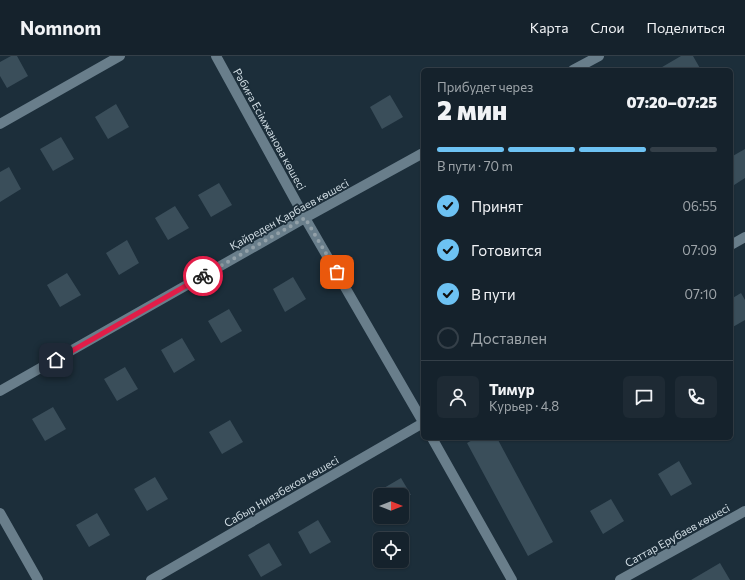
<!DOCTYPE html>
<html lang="ru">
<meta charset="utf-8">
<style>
body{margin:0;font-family:Commissioner,sans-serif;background:#1e2a34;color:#f1f3f6;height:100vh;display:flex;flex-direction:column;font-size:15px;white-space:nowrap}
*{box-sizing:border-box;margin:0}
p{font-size:13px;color:#9da4a9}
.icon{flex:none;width:22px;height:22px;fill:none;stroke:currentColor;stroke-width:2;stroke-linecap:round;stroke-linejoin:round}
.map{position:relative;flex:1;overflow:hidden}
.sheet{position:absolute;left:421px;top:12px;width:312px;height:372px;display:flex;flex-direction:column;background:#15222c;border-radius:6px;box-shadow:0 1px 3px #0004,0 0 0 1px #343f48}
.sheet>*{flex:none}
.needle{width:26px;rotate:90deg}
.controls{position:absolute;left:373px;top:432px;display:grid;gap:8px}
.controls a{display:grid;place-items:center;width:36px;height:36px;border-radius:6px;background:#15222c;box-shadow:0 1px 3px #0004,0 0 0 1px #343f48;font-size:20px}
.pin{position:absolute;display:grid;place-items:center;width:34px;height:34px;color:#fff;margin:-17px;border-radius:8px;box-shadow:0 2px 6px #0006}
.courier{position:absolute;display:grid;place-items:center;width:40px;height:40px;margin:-20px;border:3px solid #e11d48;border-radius:50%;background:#fff;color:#222;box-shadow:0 1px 5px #0007}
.head em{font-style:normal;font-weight:800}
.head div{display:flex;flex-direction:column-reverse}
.head{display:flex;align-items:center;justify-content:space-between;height:68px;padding:0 16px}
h1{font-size:26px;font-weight:800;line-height:30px}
.bar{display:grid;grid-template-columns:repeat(4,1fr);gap:6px 4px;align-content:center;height:48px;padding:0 16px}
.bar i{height:5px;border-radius:3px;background:#343f48}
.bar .active{background:#6dc2f3}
.bar p{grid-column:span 4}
.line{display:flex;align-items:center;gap:10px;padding:0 16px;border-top:1px solid #343f48}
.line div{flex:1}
.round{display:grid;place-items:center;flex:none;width:42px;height:42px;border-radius:6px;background:#1e2a34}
ol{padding:0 16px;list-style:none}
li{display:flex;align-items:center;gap:12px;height:44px}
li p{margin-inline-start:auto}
li .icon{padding:4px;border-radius:50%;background:#6dc2f3;color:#111;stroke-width:4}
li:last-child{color:#9da4a9}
li i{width:22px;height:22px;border:2px solid #343f48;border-radius:50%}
header{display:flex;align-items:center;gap:24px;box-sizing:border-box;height:56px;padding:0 20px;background:#15222c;border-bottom:1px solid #343f48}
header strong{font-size:19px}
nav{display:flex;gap:22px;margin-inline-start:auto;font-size:14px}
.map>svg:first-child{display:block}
.building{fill:#3a4e5a}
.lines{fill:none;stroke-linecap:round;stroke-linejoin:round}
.street{stroke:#697e8b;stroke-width:10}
.done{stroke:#92a0a8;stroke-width:4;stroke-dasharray:0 7.2}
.route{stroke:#e11d48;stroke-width:5}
.labels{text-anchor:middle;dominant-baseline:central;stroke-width:3.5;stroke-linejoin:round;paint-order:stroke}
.street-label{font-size:11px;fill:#d1dde4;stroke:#1c2e3a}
</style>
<header>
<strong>Nomnom</strong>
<nav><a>Карта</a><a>Слои</a><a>Поделиться</a></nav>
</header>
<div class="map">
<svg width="745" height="524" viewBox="0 0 745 524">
<rect width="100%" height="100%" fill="#1c2e3a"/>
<path class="building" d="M 11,0 L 17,0 L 28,20 L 7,32 L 0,20 L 0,6 Z
M 681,0 L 693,0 L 701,14 L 657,14 Z
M 390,39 L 403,61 L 382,73 L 370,51 Z
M 116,48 L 129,71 L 108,83 L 95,61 Z
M 61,81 L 74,103 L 53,115 L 40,93 Z
M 745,93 L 745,122 L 731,131 L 731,101 Z
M 9,111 L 21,133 L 0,146 L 0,116 Z
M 219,127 L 232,149 L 211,161 L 198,139 Z
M 175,150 L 189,172 L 168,184 L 155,162 Z
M 127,184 L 139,207 L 119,219 L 106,197 Z
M 67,217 L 81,239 L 60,251 L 47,229 Z
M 293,221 L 306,243 L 285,256 L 273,233 Z
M 741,237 L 745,244 L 745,264 L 731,272 L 731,243 Z
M 229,253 L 242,275 L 221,287 L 208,265 Z
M 182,282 L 195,304 L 174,317 L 161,294 Z
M 125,311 L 138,333 L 117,345 L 104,323 Z
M 53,351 L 66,373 L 45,385 L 32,363 Z
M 230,364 L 243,386 L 222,398 L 209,376 Z
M 476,382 L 497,382 L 553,486 L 528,500 L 467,387 Z
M 679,405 L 692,428 L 671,440 L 658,418 Z
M 155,421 L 168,443 L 147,455 L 134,433 Z
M 401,422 L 411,439 L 372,439 Z
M 611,443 L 624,465 L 603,478 L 590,455 Z
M 97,457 L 110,479 L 89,491 L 76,469 Z
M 318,464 L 331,486 L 310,498 L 298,476 Z
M 269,487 L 282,509 L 261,521 L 248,499 Z
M 720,507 L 730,524 L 691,524 Z"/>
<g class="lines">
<path class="street" d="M 216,0 L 305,162 L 423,366
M 573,14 L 599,0
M 0,68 L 120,0
M 731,189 L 745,181
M 0,335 L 305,162 L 423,97
M 432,382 L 512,524
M 0,457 L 38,524
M 151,524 L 423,367
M 620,524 L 745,455"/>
</g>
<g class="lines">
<path class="done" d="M 203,220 L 305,162 L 337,216"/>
<path class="route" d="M 56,304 L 203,220"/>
</g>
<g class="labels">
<g class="street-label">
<text transform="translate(270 73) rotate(61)">Рәбиға Есімжанова көшесі</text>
<text transform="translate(289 158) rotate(-29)">Қайреден Қарбаев көшесі</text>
<text transform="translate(281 435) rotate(-30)">Сабыр Ниязбеков көшесі</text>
<text transform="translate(677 479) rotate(-29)">Саттар Ерубаев көшесі</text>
</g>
</g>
</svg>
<div class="controls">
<a><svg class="needle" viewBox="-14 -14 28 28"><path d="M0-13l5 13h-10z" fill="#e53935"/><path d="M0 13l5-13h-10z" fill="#9da4a9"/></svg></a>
<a><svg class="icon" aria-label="locate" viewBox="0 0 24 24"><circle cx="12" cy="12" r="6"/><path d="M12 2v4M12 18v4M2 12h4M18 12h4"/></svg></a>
</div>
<div class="pin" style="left:337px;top:216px;background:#ea580c"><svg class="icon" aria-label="bag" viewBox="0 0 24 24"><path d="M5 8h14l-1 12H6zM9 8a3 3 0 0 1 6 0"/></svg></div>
<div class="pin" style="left:56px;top:304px;background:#1f2937"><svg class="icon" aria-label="home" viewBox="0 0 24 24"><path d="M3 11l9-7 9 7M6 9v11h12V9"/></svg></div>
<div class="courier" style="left:203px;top:220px"><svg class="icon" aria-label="bike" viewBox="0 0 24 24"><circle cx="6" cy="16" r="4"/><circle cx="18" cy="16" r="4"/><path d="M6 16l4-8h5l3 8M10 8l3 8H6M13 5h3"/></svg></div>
<section class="sheet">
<div class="head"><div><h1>2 мин</h1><p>Прибудет через</p></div><em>07:20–07:25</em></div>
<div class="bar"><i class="active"></i><i class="active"></i><i class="active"></i><i></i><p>В пути · 70 m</p></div>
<ol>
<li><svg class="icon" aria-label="check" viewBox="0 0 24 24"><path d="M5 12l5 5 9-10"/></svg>Принят<p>06:55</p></li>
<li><svg class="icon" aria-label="check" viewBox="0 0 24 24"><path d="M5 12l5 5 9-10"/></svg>Готовится<p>07:09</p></li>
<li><svg class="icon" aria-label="check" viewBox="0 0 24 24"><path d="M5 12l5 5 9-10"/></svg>В пути<p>07:10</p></li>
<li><i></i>Доставлен</li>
</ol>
<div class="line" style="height:72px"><a class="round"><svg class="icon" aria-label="person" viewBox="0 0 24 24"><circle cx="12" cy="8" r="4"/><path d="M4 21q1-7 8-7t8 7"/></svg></a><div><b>Тимур</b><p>Курьер · 4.8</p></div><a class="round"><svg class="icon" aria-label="chat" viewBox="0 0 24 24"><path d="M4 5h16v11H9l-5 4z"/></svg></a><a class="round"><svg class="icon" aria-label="phone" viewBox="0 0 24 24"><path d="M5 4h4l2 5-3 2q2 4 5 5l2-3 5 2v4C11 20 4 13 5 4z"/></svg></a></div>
</section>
</div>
